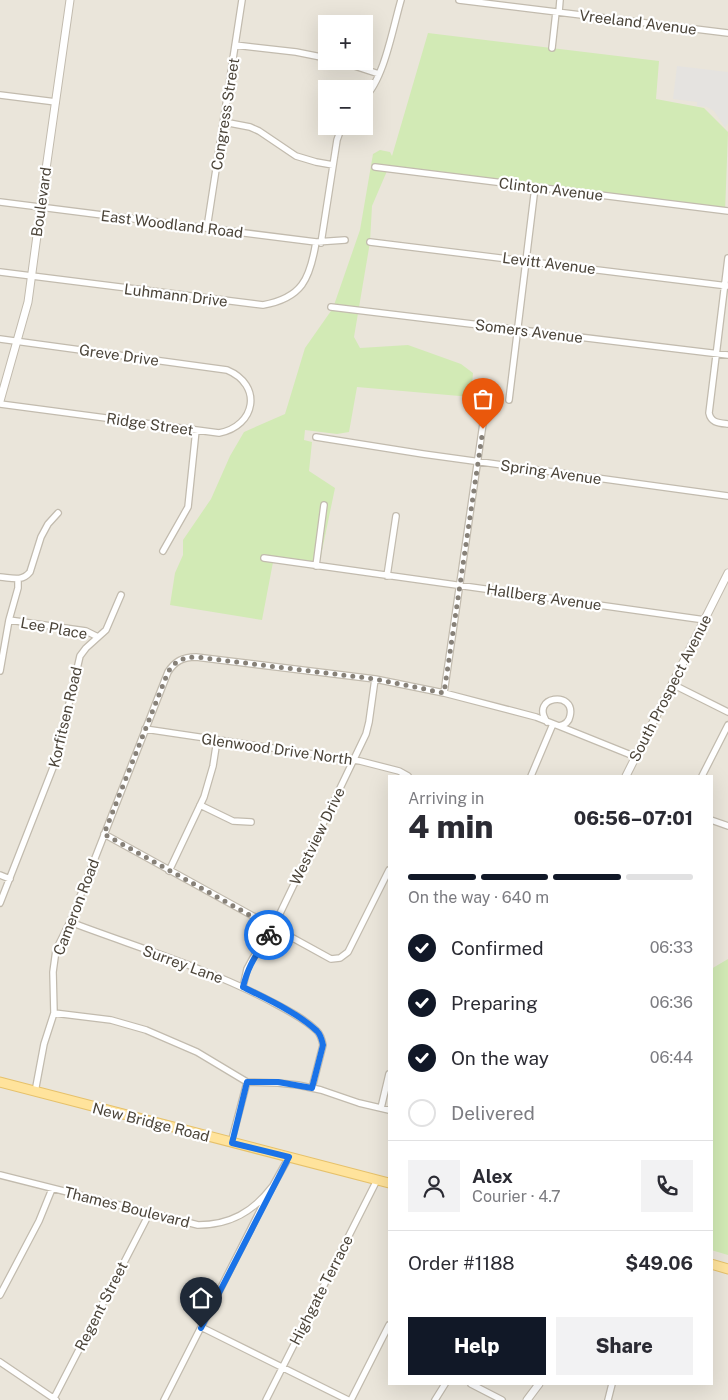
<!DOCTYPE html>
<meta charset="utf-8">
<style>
body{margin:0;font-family:"Public Sans",sans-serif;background:#f2f2f3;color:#2b2b33;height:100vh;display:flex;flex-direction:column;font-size:19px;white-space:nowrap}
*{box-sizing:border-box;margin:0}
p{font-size:16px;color:#7c7c81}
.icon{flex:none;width:28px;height:28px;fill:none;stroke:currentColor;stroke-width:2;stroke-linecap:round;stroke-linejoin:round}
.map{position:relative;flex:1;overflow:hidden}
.side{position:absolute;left:388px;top:775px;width:325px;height:610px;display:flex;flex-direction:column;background:#fff;border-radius:0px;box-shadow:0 5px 20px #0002}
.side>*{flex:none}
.tools{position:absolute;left:318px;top:15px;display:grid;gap:10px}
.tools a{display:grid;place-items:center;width:55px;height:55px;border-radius:0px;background:#fff;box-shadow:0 5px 20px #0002;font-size:25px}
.pin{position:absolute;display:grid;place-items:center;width:42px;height:42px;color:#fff;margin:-51px -21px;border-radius:50% 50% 50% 0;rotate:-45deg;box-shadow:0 0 5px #0007}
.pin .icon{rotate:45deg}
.courier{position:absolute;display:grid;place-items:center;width:50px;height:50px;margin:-25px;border:4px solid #1a73e8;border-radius:50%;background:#fff;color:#222;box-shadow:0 1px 6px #0007}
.summary em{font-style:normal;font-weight:800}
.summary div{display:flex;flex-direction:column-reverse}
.summary{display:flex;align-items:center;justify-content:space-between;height:85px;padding:0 20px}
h1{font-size:32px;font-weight:800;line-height:38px}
.bar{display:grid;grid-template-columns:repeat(4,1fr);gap:8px 5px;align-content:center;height:60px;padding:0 20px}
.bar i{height:6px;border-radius:4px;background:#e1e1e2}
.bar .active{background:#111827}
.bar p{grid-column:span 4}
.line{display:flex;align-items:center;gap:12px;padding:0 20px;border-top:1px solid #e1e1e2}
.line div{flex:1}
.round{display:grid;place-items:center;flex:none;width:52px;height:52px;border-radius:0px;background:#f2f2f3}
ol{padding:0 20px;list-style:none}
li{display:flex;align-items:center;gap:15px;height:55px}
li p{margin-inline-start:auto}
li .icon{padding:5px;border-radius:50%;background:#111827;color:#fff;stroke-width:4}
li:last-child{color:#7c7c81}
li i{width:28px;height:28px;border:2px solid #e1e1e2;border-radius:50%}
.action{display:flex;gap:10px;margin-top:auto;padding:10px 20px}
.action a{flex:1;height:58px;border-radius:0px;background:#111827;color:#fff;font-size:20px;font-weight:800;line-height:58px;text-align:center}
.action a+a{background:#f2f2f3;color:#2b2b33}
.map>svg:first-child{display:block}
.residential{fill:#eae5da;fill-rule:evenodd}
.green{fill:#d2eab5}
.parking{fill:#e5e3e0}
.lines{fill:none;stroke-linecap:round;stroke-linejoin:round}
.minor-casing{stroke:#c2bbae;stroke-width:8}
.tertiary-casing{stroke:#c2bbae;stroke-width:9}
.primary-casing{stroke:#e6c16a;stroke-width:11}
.minor{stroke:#fff;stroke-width:5.5}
.tertiary{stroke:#fff;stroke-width:7}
.primary{stroke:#ffe39c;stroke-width:9}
.done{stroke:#878178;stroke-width:5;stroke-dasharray:0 9}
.route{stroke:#1a73e8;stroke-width:6}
.labels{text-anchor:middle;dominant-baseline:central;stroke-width:4.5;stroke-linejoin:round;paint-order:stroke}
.street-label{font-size:15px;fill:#4b4439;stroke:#fff}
</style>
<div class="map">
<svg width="728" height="1400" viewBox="0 0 728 1400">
<rect width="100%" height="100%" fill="#f6f3ec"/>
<path class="residential" d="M 0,0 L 728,0 L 728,1400 L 0,1400 ZM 326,24 L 364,24 L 364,61 L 326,61 ZM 326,89 L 364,89 L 364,126 L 326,126 ZM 389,776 L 711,776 L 711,1384 L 389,1384 Z"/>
<path class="green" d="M 428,33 L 659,61 L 656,99 L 704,108 L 728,132 L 725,213 L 387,171 L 372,206 L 370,242 L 354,337 L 360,348 L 408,345 L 461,364 L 473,373 L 471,397 L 357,387 L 349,432 L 337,434 L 305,430 L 304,440 L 312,442 L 309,471 L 335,488 L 319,565 L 274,557 L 262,620 L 170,605 L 175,573 L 183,555 L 183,540 L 211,499 L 230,456 L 244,432 L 285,414 L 305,348 L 333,308 L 360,230 L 373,154 L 380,150 L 390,152 L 392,156 Z
M 728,959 L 728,1255 L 711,1250 L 711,969 Z"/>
<path class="parking" d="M 677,66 L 728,72 L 728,124 L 725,127 L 714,111 L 707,107 L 697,106 L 697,102 L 673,99 Z"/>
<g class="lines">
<defs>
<path id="minor" d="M 459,0 L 728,33
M 559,12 L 560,0
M 235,45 L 296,52 L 326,58
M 552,48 L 556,12
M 339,61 L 379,74
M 0,95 L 56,102
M 364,98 C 384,80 393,27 401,0
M 224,122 L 250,127 L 259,131 L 296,156 L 316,162 L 333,165
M 375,167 L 728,211
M 0,202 L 316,242 L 345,240
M 207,228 L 242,0
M 370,242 L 728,286
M 321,243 L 337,140 L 342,126
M 728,258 L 709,413 C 711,423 719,423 728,424
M 0,272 L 263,305 C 302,298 310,279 316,242
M 331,307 L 728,355
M 0,339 L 227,370 C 263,385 256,426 219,433 L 0,404
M 509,400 L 535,187
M 316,437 L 423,454 L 728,496
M 163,551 L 188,507 L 196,430
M 264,558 L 705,620
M 316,566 L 324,505
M 387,576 L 396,516
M 0,577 C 12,578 22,582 30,572 L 41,537 L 48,524 L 58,513
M 9,620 L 86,631 L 98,637
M 0,671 L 9,620 L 18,588 L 18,579
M 672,684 L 728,712
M 444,693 L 487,396
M 559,726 L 636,757
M 145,729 L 360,761 L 399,771 L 408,776
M 531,776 L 553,724
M 702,776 L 728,725
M 200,805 L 233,821 L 251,822
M 711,820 L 728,826
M 104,834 L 331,959 L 340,958 L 348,952 L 389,870
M 169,871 L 204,797 L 213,766 L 217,740
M 0,875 L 10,879
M 0,903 L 56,760 L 80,656 L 86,648 L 106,630 L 121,595
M 70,922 C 136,947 210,969 272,1002 C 287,1010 305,1019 317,1031 C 321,1035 322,1040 323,1045 L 312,1088
M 243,987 L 247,969 L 253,958 L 273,928 L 366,734 L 369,722 L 375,679
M 54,1013 L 111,1020 L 146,1030 L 197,1052 L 247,1082 L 278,1083 L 298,1085 L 321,1090 L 359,1103 L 389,1110
M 35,1092 L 44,1044 L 54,1013 L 53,972 L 56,950 L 70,922 L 168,672 C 175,661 183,657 196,657 L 375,679 L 444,693 L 536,717 L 559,726 C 564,725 569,722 570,716 C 576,690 529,696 547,722
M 381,1108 L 389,1074
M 231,1143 L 247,1082
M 0,1175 L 198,1225 C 230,1225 253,1212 272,1187
M 270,1191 L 289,1157
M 0,1295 L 39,1221 L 52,1189
M 201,1327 L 348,1400
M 0,1362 L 56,1400
M 471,1384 L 502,1400
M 54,1398 L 149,1214
M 164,1400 L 266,1199
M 266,1400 L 377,1180
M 351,1400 L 389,1325
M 435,1400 L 445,1384
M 608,1400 L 612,1384"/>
<path id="tertiary" d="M 0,401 L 28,302 L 46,169 L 70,0
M 626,776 L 728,573
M 527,1400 L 539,1384"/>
<path id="primary" d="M 0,1082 L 389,1183
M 711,1264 L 728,1269"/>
</defs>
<use href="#minor" class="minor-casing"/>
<use href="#tertiary" class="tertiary-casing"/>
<use href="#primary" class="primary-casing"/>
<use href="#minor" class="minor"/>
<use href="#tertiary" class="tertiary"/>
<use href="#primary" class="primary"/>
</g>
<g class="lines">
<path class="done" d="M 269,935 L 273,928 L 104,834 L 168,672 C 175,661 183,657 196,657 L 375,679 L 444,693 L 483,429"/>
<path class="route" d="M 201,1328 L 289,1157 L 232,1143 L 247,1082 L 278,1082 L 312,1088 L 323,1045 C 322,1040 321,1035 317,1031 C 298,1013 267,999 243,987 C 249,963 256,956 269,935"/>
</g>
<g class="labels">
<g class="street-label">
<text transform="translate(638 22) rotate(7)">Vreeland Avenue</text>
<text transform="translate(225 114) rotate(-81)">Congress Street</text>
<text transform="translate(551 189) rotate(7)">Clinton Avenue</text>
<text transform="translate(41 202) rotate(-82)">Boulevard</text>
<text transform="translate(172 224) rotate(7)">East Woodland Road</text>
<text transform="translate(549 263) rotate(7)">Levitt Avenue</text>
<text transform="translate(176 295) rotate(7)">Luhmann Drive</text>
<text transform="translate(529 331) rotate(7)">Somers Avenue</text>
<text transform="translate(119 355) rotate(8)">Greve Drive</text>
<text transform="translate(150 424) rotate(8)">Ridge Street</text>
<text transform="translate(551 472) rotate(8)">Spring Avenue</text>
<text transform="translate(544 597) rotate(8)">Hallberg Avenue</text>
<text transform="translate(54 628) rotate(10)">Lee Place</text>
<text transform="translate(670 688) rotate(-63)">South Prospect Avenue</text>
<text transform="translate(65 717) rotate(-77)">Korfitsen Road</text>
<text transform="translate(277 749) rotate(8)">Glenwood Drive North</text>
<text transform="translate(317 836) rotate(-64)">Westview Drive</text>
<text transform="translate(76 907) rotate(-69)">Cameron Road</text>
<text transform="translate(183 964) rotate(20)">Surrey Lane</text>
<text transform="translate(151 1122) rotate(14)">New Bridge Road</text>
<text transform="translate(127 1207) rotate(14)">Thames Boulevard</text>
<text transform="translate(321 1290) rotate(-63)">Highgate Terrace</text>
<text transform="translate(101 1306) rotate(-63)">Regent Street</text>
</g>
</g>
</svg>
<div class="tools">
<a>+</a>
<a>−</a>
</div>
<div class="pin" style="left:483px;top:429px;background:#ea580c"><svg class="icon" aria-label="bag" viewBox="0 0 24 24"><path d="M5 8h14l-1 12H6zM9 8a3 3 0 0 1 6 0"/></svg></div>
<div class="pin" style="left:201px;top:1328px;background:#1f2937"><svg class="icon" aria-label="home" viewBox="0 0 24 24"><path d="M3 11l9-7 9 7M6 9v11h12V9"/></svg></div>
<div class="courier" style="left:269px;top:935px"><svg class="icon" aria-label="bike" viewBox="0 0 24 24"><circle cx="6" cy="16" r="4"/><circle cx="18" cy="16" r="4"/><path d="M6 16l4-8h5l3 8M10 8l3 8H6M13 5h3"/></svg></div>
<section class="side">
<div class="summary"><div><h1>4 min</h1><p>Arriving in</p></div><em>06:56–07:01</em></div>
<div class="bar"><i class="active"></i><i class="active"></i><i class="active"></i><i></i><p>On the way · 640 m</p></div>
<ol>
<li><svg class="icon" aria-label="check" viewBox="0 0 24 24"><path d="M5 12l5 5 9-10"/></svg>Confirmed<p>06:33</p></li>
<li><svg class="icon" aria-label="check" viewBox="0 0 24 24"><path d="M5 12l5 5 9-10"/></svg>Preparing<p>06:36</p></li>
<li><svg class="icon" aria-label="check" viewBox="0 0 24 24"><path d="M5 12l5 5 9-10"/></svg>On the way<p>06:44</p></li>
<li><i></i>Delivered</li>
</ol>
<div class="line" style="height:90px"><a class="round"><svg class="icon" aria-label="person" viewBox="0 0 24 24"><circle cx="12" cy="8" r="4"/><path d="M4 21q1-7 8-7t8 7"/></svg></a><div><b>Alex</b><p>Courier · 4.7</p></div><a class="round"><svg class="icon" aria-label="phone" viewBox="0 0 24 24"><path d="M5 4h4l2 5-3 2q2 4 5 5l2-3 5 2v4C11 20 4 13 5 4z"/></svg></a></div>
<div class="line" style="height:65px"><div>Order #1188</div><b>$49.06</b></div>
<div class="action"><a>Help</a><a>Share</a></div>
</section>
</div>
